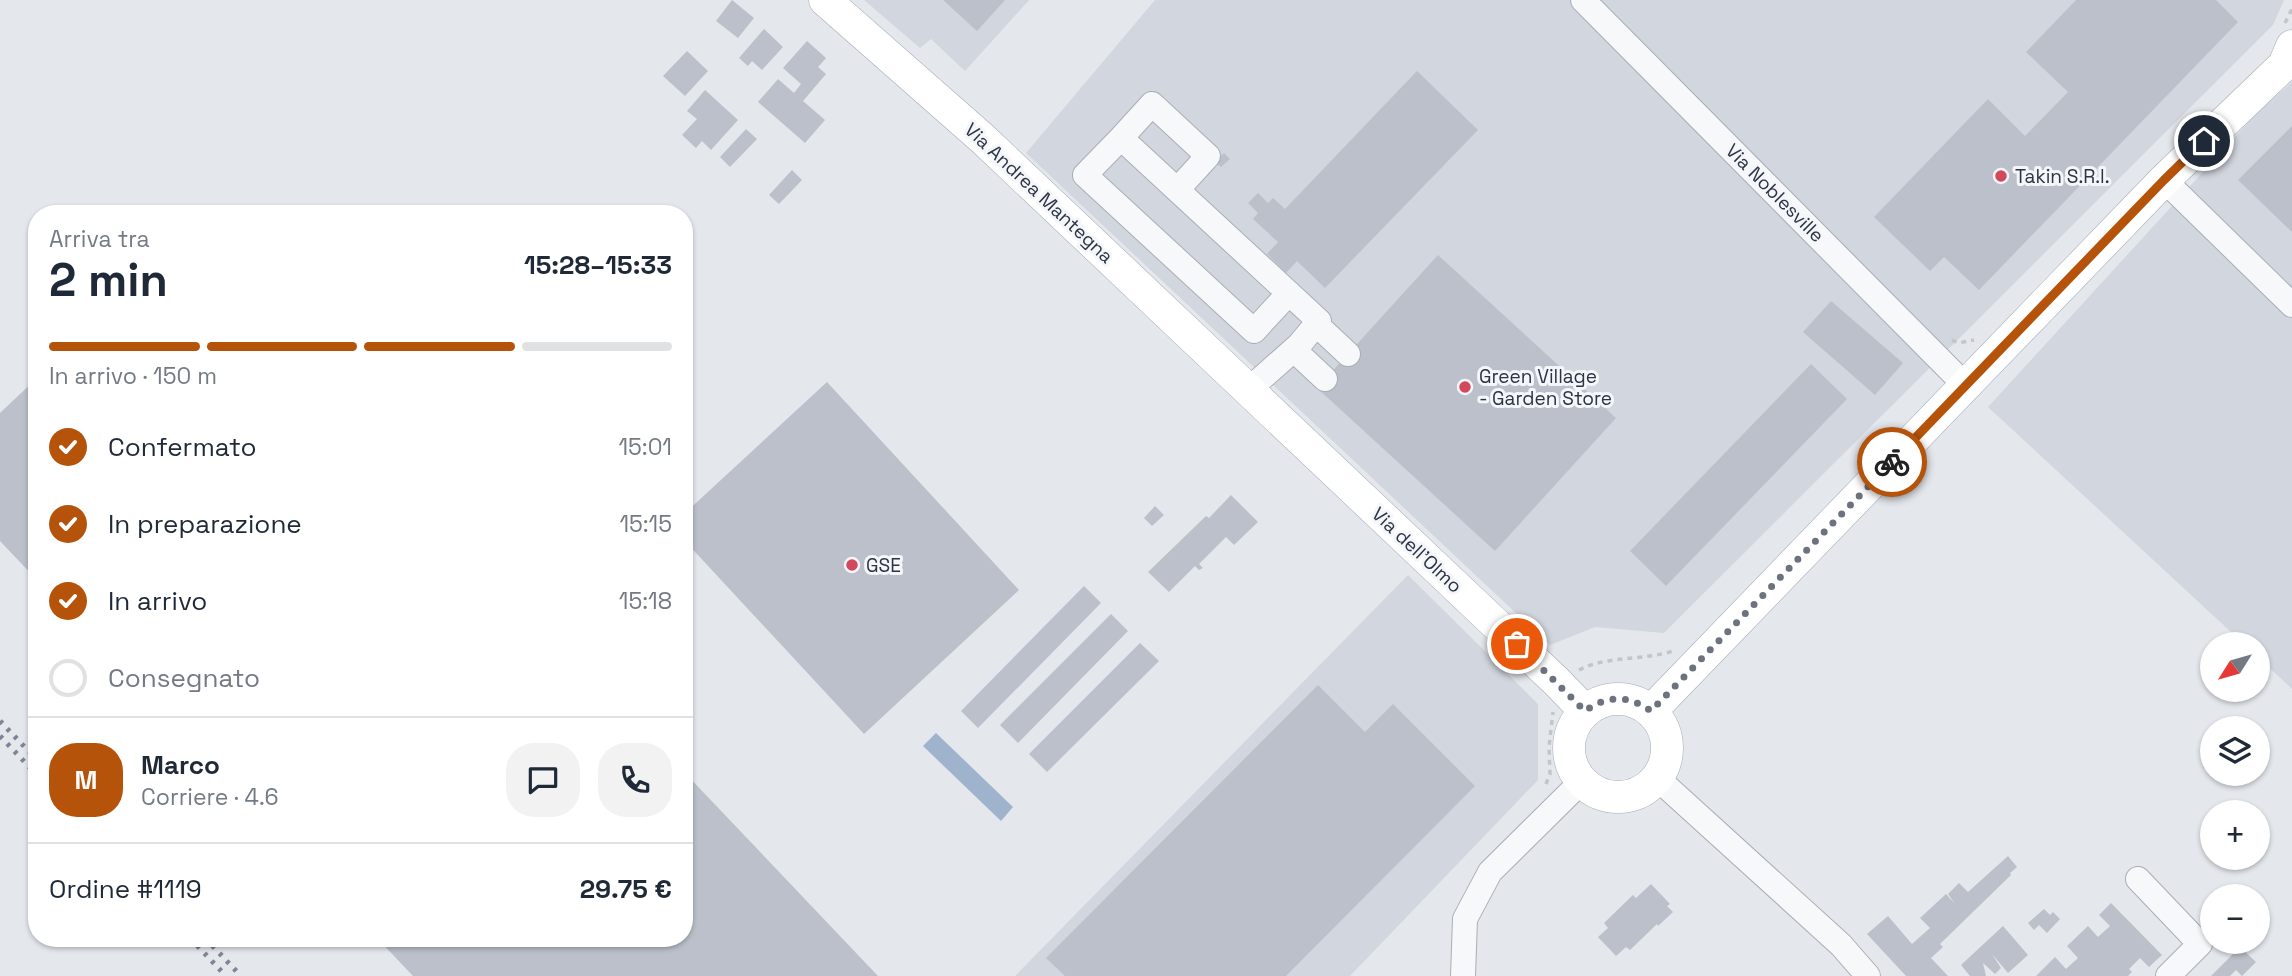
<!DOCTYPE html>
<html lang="it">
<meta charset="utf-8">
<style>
body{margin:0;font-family:"Space Grotesk",sans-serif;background:#f2f2f3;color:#1f2937;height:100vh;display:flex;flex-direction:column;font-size:26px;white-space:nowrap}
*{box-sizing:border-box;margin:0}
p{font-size:23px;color:#747a83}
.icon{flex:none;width:38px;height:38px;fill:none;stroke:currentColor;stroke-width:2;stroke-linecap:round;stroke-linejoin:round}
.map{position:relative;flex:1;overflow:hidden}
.drawer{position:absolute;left:28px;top:205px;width:665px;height:742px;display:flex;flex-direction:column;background:#fff;border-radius:28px;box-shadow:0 2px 5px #0004}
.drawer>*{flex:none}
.needle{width:46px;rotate:233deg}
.tools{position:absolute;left:2200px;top:632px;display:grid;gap:14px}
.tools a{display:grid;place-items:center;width:70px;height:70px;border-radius:50%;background:#fff;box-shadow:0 2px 5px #0004;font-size:35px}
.pin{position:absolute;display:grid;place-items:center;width:60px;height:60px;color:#fff;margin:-30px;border:4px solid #fff;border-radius:50%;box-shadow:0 2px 7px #0007}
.courier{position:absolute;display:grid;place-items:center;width:70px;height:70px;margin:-35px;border:5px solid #b45309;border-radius:50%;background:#fff;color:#222;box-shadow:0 2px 9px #0007}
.summary em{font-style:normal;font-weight:700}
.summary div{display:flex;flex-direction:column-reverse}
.summary{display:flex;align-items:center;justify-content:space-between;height:119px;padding:0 21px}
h1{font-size:46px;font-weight:700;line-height:52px}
.bar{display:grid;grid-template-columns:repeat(4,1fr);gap:10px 7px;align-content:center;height:84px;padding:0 21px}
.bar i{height:9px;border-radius:5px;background:#e0e1e3}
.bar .current{background:#b45309}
.bar p{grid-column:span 4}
.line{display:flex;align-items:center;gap:18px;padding:0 21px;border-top:2px solid #e0e1e3}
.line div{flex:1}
.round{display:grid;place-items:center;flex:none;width:74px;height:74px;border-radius:28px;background:#f2f2f3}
ol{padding:0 21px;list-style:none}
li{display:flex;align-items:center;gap:21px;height:77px}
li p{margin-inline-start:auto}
li .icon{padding:7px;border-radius:50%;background:#b45309;color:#fff;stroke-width:4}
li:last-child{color:#747a83}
li i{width:38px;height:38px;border:4px solid #e0e1e3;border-radius:50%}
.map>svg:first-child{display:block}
.built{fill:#d2d6de}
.water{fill:#9fb4cc}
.building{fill:#bbc0ca}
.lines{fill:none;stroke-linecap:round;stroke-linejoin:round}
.minor-casing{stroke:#a9aeb7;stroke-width:26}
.major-casing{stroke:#a3abb8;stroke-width:33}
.path{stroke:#c2c5cb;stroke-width:3.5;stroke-dasharray:5 5;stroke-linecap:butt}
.minor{stroke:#f7f8fa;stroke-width:24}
.major{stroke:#fff;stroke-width:32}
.rail{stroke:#7d8696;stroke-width:5;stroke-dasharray:3.5 7;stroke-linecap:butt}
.done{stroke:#6c737f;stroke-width:7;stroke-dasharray:0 12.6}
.route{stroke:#b45309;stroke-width:9}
.poi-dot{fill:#d1495b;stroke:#f4f6f9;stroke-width:2.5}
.labels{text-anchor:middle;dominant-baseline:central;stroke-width:6;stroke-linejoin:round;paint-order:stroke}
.poi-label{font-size:19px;fill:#2b3445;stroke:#f4f6f9;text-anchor:start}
.street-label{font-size:19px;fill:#2b3445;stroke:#f4f6f9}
</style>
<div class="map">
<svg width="2292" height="976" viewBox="0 0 2292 976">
<rect width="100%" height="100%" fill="#e4e7ec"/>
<path class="built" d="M 864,0 L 1029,0 L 965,71 L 931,39 L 920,48 Z
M 1155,0 L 2284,0 L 2273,25 L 1664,633 L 1595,627 L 1550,645 L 1026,153 Z
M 2292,82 L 2292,689 L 2258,657 L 2258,644 L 2244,644 L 1988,407 L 2257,113 Z
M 1408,575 L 1538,704 L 1538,780 L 1350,976 L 1015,976 Z"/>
<path class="water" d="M 936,733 L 1013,807 L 1001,821 L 923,746 Z"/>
<path class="building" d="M 732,0 L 754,18 L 738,38 L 716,21 Z
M 943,0 L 1005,0 L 977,31 Z
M 2076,0 L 2216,0 L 2238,22 L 1979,290 L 1944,257 L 1930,271 L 1874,217 L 1988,99 L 2025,136 L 2068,92 L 2026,52 Z
M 764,29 L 783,47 L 762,70 L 752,61 L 748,66 L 739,58 Z
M 807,41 L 826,58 L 818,67 L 826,74 L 803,101 L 825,120 L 805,143 L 758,102 L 778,79 L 794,93 L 801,84 L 783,68 Z
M 687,51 L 708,71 L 685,96 L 663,76 Z
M 1417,71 L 1478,130 L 1325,288 L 1297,261 L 1286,273 L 1267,254 L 1278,242 L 1253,219 L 1258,213 L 1248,203 L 1258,193 L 1268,203 L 1273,198 L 1285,209 Z
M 705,90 L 738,120 L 711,150 L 702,141 L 696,148 L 682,135 L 697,119 L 687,111 Z
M 2292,126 L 2292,232 L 2238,180 Z
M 746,129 L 757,139 L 730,167 L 720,157 Z
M 1224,153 L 1230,159 L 1221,167 L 1215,162 Z
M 792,170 L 802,180 L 779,204 L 769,195 Z
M 1438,255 L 1616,418 L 1495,551 L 1317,388 Z
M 1831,301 L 1903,363 L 1875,395 L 1803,332 Z
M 1811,364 L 1847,399 L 1666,586 L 1630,551 Z
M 37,378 L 37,580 L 0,541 L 0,413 Z
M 827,382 L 1019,590 L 864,734 L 684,540 L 684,514 Z
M 1231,495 L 1258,522 L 1234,545 L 1226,537 L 1199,564 L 1203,568 L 1199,570 L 1195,566 L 1169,592 L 1148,572 L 1206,516 L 1209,518 Z
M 1155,506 L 1164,515 L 1152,526 L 1144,518 Z
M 1084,586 L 1101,603 L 978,728 L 961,711 Z
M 1111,614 L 1128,631 L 1018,743 L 1000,725 Z
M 1140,643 L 1159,661 L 1047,772 L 1029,754 Z
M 1318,685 L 1365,732 L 1393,704 L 1475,786 L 1286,976 L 1065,976 L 1046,958 Z
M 684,772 L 878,976 L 413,976 L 377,938 L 684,938 Z
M 2008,856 L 2017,867 L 2010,873 L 2011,875 L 1940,944 L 1943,947 L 1931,958 L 1948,976 L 1906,976 L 1867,934 L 1888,916 L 1912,944 L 1930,928 L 1920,918 L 1946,894 L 1955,904 L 1948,894 L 1959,883 L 1968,892 Z
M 1651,884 L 1670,904 L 1667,906 L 1673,912 L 1658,926 L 1657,924 L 1630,950 L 1626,947 L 1616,956 L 1598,937 L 1608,928 L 1604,923 L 1633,895 L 1636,898 Z
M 2111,903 L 2162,955 L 2149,967 L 2140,958 L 2129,969 L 2132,972 L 2128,976 L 2036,976 L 2055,957 L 2066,969 L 2078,958 L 2067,946 L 2088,926 L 2098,937 L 2110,926 L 2099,915 Z
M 2044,909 L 2050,915 L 2053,912 L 2060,919 L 2047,933 L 2039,925 L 2034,930 L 2028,923 Z
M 2003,926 L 2028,955 L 2008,973 L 1992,954 L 2001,968 L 1995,974 L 1983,963 L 1986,976 L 1970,976 L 1961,965 Z
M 2240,947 L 2256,962 L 2242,976 L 2236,970 L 2230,976 L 2211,976 Z"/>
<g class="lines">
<defs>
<path id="minor" d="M 1583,0 L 1966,386
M 1121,138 L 1152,104 L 1208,156 L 1177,190
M 2164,180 L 2292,305
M 1317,325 L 1348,354
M 1294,350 L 1325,379
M 1247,391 L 1299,345 L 1319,321 C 1253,260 1187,199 1121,138 L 1085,175 L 1254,331 L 1289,293
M 1657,778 L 1841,945 L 1868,976
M 2138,879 L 2200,944 L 2168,976
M 1463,976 L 1465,919 L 1490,872 L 1582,781"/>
<path id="major" d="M 825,0 L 983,139 L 1556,681 L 1585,711
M1569 748a49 49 0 1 1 98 0a49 49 0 1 1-98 0Z
M 1651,711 L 2164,180 L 2284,65 L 2292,46"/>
</defs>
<use href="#minor" class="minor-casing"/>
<use href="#major" class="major-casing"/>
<path class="path" d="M 2285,23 L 2292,9
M 1952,340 L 1958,343 L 1974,340
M 1579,670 C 1608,655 1642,661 1673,651
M 1546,784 L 1550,774 L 1549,747 L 1553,712"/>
<use href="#minor" class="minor"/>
<use href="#major" class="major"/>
<path class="rail" d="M 0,721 L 37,760
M 0,736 L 37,775
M 190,938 L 226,976
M 205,938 L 241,976"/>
</g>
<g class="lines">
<path class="done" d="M 1517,644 L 1585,711 C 1607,695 1629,695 1651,711 L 1892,462"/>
<path class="route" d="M 1892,462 L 2164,180 L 2204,141"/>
</g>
<g class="poi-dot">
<circle cx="2001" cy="176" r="7"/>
<circle cx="1465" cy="387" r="7"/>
<circle cx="852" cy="565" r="7"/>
</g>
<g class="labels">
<g class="poi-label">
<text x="2015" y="176">Takin S.R.l.</text>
<text x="1479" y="376">Green Village<tspan x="1479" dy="22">- Garden Store</tspan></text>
<text x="866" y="565">GSE</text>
</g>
<g class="street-label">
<text transform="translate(1039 193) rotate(43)">Via Andrea Mantegna</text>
<text transform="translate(1775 193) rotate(45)">Via Noblesville</text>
<text transform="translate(1417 550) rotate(43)">Via dell'Olmo</text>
</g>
</g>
</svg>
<div class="tools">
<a><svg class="needle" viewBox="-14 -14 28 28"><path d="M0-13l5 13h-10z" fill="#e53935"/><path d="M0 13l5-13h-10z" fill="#747a83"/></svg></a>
<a><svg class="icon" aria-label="layers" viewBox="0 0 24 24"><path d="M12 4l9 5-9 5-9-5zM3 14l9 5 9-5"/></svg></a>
<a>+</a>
<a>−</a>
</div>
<div class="pin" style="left:1517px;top:644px;background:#ea580c"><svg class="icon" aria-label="bag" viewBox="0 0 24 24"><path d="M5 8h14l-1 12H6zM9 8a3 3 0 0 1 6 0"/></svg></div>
<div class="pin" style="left:2204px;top:141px;background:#1f2937"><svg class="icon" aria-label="home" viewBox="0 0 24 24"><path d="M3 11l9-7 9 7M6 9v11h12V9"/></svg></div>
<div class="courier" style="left:1892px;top:462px"><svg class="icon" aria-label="bike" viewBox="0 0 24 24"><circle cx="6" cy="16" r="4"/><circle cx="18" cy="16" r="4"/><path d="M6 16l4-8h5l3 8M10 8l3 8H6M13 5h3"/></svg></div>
<section class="drawer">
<div class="summary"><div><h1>2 min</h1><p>Arriva tra</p></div><em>15:28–15:33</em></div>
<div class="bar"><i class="current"></i><i class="current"></i><i class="current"></i><i></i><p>In arrivo · 150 m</p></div>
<ol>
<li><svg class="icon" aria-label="check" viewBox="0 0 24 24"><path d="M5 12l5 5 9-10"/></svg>Confermato<p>15:01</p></li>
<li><svg class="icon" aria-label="check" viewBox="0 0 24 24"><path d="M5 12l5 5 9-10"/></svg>In preparazione<p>15:15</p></li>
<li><svg class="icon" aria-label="check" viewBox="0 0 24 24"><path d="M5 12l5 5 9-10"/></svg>In arrivo<p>15:18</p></li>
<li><i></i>Consegnato</li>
</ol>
<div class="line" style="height:126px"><b class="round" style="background:#b45309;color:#fff">M</b><div><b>Marco</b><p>Corriere · 4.6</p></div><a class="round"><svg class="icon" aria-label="chat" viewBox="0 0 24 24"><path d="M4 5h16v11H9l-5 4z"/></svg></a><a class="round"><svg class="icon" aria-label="phone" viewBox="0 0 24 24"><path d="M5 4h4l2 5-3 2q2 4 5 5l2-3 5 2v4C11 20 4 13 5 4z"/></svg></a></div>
<div class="line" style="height:91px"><div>Ordine #1119</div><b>29.75 €</b></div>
</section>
</div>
